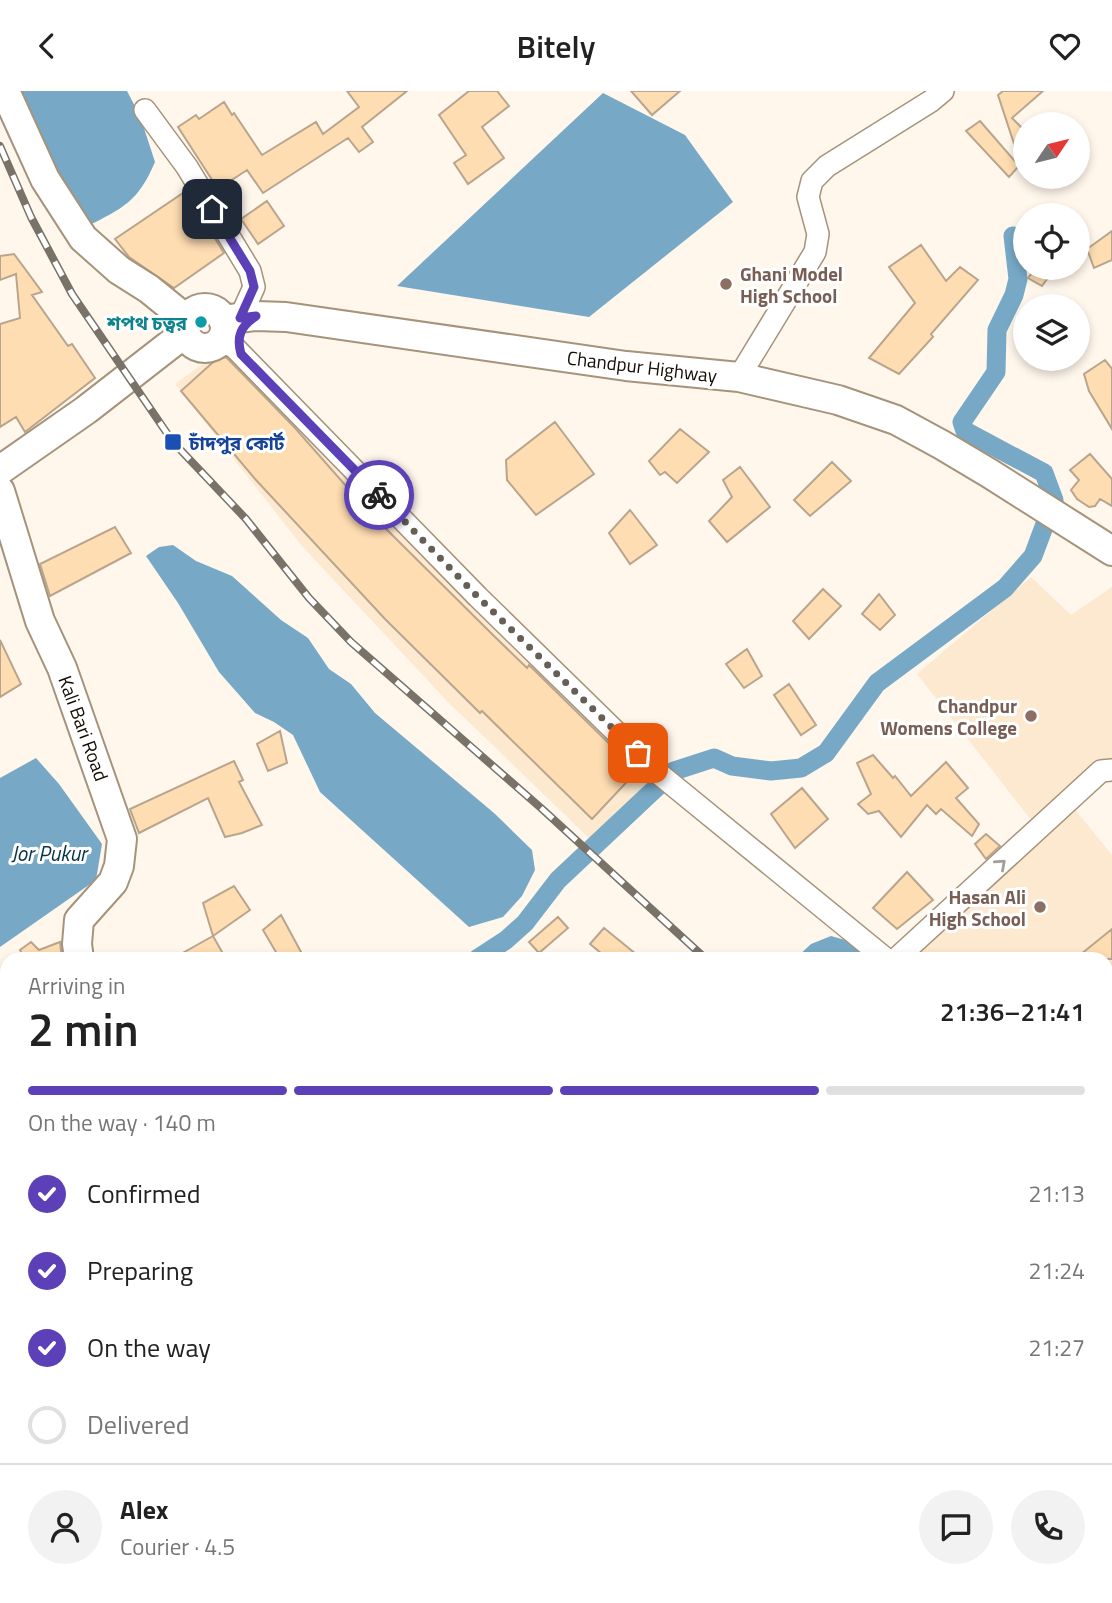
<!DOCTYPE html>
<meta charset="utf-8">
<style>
body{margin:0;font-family:"Titillium Web","Noto Sans Bengali",sans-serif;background:#f2f2f2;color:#222;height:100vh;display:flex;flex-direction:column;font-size:26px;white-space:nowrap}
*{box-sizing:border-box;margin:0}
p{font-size:23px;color:#767676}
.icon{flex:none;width:38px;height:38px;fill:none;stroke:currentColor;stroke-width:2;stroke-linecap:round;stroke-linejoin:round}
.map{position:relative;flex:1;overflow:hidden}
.sheet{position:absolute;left:0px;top:861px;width:1113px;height:651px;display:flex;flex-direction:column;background:#fff;border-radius:21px 21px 0 0;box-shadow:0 4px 10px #0003}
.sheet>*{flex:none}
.needle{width:46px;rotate:55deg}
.controls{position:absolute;left:1013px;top:21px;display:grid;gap:14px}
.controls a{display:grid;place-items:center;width:77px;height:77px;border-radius:50%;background:#fff;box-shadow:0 4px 10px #0003;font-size:35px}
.pin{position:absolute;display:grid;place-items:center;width:60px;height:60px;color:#fff;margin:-30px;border-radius:14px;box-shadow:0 4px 10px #0006}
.courier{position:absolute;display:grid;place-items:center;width:70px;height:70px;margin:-35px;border:5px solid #5c40b8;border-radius:50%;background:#fff;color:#222;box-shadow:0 2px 9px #0007}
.head em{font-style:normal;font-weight:600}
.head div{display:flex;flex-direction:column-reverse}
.head{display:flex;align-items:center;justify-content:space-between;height:119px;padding:0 28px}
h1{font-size:46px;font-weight:600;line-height:52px}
.bar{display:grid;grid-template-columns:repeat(4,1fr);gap:10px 7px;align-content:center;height:84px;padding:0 28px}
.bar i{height:9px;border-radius:5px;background:#e0e0e0}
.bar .current{background:#5c40b8}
.bar p{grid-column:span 4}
.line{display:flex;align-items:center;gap:18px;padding:0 28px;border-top:2px solid #e0e0e0}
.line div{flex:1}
.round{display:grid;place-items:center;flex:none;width:74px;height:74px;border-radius:37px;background:#f2f2f2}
ol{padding:0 28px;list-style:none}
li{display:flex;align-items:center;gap:21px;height:77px}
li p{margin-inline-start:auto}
li .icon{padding:7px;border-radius:50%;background:#5c40b8;color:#fff;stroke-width:4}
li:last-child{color:#767676}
li i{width:38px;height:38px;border:4px solid #e0e0e0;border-radius:50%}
header{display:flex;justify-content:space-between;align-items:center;height:91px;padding:0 28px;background:#fff;font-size:32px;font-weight:600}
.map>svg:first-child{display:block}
.built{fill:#fde9cf}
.water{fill:#77a9c6}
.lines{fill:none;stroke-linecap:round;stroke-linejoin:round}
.canal{stroke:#77a9c6;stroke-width:19}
.building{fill:#ffddb2;stroke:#b9a58d;stroke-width:2}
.minor-casing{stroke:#a5937b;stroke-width:24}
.major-casing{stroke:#a5937b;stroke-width:32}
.minor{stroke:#fff;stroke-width:21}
.major{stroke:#fff;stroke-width:28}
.rail-casing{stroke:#797269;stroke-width:8}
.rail{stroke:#fff;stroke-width:5;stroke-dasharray:16;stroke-linecap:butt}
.oneway{stroke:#a19e9b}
.done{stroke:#665f56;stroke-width:7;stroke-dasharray:0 12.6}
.route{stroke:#5c40b8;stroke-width:9}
.education-dot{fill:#8d6e63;stroke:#fff;stroke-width:2.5}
.culture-dot{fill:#0f9aa8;stroke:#fff;stroke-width:2.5}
.transit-dot{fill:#1a4fb4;stroke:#fff;stroke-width:2.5}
.labels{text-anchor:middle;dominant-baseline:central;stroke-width:6;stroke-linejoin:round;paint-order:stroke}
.education-label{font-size:19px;font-weight:bold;fill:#785e54;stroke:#fff;text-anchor:end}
.culture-label{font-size:19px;font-weight:bold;fill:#0d838f;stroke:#fff;text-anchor:end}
.street-label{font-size:19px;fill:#140d05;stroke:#fff}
.transit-label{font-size:19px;font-weight:bold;fill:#164399;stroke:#fff;text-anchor:start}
.water-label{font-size:21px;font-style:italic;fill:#083448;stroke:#fff}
</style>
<header><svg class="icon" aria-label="back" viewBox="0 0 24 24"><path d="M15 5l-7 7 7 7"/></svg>Bitely<svg class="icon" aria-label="heart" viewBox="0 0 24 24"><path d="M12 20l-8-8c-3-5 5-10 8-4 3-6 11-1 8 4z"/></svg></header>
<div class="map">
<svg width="1112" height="1512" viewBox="0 0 1112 1512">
<rect width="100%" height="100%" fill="#fff6ec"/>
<path class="built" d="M 227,255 L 402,443 L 653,692 L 592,750 L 447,610 L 302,455 L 175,293 Z
M 1031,486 L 1071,524 L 1112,496 L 1112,667 L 1035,734 L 917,583 Z
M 1073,716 L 1112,764 L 1112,877 L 1106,883 L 1106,868 L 912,868 Z"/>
<path class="water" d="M 11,0 L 127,0 L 140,25 L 155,71 C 138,111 123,117 86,136 Z
M 603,2 L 685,44 L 733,111 L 589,226 L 397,195 Z
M 173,454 L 196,470 L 232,485 L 281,529 L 308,547 L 329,578 L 351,593 L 375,622 L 494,722 L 532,759 L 535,779 L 522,805 L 503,826 L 469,836 L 320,701 L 293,644 L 274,631 L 255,622 L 219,581 L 178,512 L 146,465 L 159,456 Z
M 36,667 L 59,693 L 102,753 L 96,789 L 0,856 L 0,687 Z
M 831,845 L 845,849 L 868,868 L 795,868 L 811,853 Z
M 1106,1071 L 1112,1076 L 1112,1202 L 1106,1199 Z
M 7,1258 L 7,1421 L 0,1425 L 0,1261 Z"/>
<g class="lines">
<path class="canal" d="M 477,868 L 506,849 L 525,832 L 558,789 L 674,680 L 714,667 L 732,675 L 771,680 L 801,677 L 826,662 L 877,592 L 1005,497 L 1033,465 L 1054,409 L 1044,382 L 965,340 L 962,331 L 996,281 L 997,239 L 1014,204 L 1018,188 L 1013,145"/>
</g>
<path class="building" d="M 347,0 L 407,0 L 362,36 L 373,51 L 359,61 L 348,47 L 263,102 L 247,79 L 218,98 L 178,36 L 196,24 L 199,28 L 224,11 L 232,24 L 234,22 L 262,64 L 316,31 L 323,43 L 359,16 Z
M 469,0 L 497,0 L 509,15 L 482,36 L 504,67 L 468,93 L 454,72 L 466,64 L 439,24 Z
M 631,0 L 680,0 L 652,24 Z
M 1003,0 L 1043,0 L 1012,27 L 1026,41 L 1026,79 L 1023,80 L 998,4 Z
M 980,30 L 1019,75 L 1009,86 L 966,40 Z
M 186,100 L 224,162 L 174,197 L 129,166 L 115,148 Z
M 267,110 L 284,135 L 258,153 L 241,128 Z
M 1112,140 L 1112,169 L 1094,177 L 1087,158 Z
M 921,154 L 946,190 L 960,176 L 978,189 L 931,243 L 933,246 L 899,283 L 869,267 L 915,212 L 889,176 Z
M 14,163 L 42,201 L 32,204 L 68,255 L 72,253 L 95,287 L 25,341 L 16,326 L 0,336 L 0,233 L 20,227 L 16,183 L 0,189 L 0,165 Z
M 1036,177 L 1055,177 L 1042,195 L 1028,187 Z
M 221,264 L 227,267 L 295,337 L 368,420 L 494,545 L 527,577 L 529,574 L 637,680 L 592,728 L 482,620 L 480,622 L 385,528 L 256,389 L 181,300 Z
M 1105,269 L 1112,278 L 1112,338 L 1089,300 L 1084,283 Z
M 555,331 L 594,383 L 536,424 L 507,389 L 506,369 Z
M 680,338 L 709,361 L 677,392 L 665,381 L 660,384 L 649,370 Z
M 1090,363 L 1112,388 L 1112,415 L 1100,408 L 1095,415 L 1089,416 L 1077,408 L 1071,399 L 1079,389 L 1070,379 Z
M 832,371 L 851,390 L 810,425 L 794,409 Z
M 740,376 L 770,416 L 727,451 L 709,430 L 732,406 L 723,389 Z
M 630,419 L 657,454 L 630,473 L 609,442 Z
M 115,436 L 131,462 L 50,505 L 40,473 Z
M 823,498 L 841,515 L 809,548 L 793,530 Z
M 879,503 L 895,524 L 880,539 L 862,523 Z
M 0,549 L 21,593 L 0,606 Z
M 747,558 L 762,585 L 744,597 L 726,573 Z
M 789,593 L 816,634 L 801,644 L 774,604 Z
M 280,640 L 287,672 L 268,680 L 257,653 Z
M 873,664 L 893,687 L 895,685 L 911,705 L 946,671 L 968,697 L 956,707 L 979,733 L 972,745 L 941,718 L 936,723 L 927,714 L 901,746 L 879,720 L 868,723 L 858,713 L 871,703 L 857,672 Z
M 234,670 L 243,689 L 239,691 L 262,734 L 242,742 L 225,746 L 208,707 L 139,742 L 130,718 Z
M 802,697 L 828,728 L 795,757 L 771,723 Z
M 986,743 L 1000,755 L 986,768 L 975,753 Z
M 907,781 L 933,809 L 897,838 L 873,817 Z
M 234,795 L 250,819 L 213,845 L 203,812 Z
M 281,824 L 301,861 L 290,868 L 280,868 L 263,839 Z
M 558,826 L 568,837 L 539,862 L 529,851 Z
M 604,837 L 642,868 L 608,868 L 590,853 Z
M 1112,838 L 1112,868 L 1075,868 Z
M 213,845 L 226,868 L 172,868 Z
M 31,851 L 39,859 L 60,851 L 62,868 L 19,868 L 19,866 L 23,864 L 20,859 Z"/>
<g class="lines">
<defs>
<path id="minor" d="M 145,19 L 187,76 L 250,180 L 254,196 L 240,227
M 221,249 L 235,257 L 478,506 L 658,682 L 886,868
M 739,286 L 815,161 L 818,143 L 808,106 L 812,90 L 827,75 L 931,10 L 943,0
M 896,868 L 1101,680 L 1112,679
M 1106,1058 L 1112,1064
M 0,1212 L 7,1210
M 0,1443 L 7,1439
M 435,1505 L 436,1512
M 139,1512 L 150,1505"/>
<path id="major" d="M 5,0 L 45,88 L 83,147 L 119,179 L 149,198 L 186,228
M185 237a20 20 0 1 1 40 0a20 20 0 1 1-40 0Z
M 223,229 L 256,225 L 286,226 L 626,275 L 739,286 L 838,309 L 896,329 L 942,354 L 989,382 L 1112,460
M 0,379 L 86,319 L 185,242
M 0,400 L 40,530 L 62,577 L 122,748 L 119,775 L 113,791 L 79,829 L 77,853 L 79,868
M 1106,1308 L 1112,1303
M 252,1505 L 253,1512
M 870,1512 L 878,1505"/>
</defs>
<use href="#minor" class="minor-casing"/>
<use href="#major" class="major-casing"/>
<use href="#minor" class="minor"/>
<use href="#major" class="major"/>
<defs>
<path id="rail" d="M 0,55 L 31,126 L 72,203 L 173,351 L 246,428 L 309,507 L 351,551 L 541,717 L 706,868
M 1106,1224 L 1112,1229"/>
</defs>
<use href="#rail" class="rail-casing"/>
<use href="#rail" class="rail"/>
</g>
<defs><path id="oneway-chevron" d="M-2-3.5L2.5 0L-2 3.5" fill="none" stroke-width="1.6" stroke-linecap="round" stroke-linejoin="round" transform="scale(1.75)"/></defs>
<use class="oneway" href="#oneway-chevron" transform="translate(1001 773) rotate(-42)"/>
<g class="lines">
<path class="done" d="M 379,404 L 478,506 L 638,662"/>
<path class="route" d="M 212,118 L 250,180 L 254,196 L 240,227 L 256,225 C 241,235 236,245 241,263 L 379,404"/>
</g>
<g class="education-dot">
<circle cx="726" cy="193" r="7"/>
<circle cx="1031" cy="625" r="7"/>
<circle cx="1040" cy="816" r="7"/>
</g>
<circle class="culture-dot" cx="201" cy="231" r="7"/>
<rect class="transit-dot" x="164" y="342" width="18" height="18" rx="3.5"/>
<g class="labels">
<g class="education-label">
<text x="740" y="182" text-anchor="start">Ghani Model<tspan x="740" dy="22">High School</tspan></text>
<text x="1017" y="614">Chandpur<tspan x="1017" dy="22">Womens College</tspan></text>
<text x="1026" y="805">Hasan Ali<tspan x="1026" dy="22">High School</tspan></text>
</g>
<g class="culture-label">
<text x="187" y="231">শপথ চত্বর</text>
</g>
<g class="street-label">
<text transform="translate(642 275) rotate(7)">Chandpur Highway</text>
<text transform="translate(84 637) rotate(70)">Kali Bari Road</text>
</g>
<g class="transit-label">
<text x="189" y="351">চাঁদপুর কোর্ট</text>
</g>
<g class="water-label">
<text x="49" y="762">Jor Pukur</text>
</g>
</g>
</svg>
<div class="controls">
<a><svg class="needle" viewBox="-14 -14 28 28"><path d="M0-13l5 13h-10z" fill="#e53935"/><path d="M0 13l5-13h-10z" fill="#767676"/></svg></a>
<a><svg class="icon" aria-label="locate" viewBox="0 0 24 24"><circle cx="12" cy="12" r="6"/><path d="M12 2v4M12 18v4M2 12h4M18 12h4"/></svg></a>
<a><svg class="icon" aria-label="layers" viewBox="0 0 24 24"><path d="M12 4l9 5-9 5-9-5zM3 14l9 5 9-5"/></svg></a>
</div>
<div class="pin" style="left:638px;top:662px;background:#ea580c"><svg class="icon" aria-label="bag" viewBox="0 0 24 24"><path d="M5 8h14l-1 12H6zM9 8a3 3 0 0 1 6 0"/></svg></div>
<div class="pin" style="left:212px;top:118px;background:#1f2937"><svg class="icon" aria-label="home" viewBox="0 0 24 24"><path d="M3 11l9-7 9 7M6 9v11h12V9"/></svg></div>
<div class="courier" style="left:379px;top:404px"><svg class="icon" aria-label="bike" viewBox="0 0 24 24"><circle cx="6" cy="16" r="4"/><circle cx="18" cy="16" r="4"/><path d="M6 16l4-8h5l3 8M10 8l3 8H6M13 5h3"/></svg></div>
<section class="sheet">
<div class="head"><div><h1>2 min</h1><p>Arriving in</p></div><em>21:36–21:41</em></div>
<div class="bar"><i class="current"></i><i class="current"></i><i class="current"></i><i></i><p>On the way · 140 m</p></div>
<ol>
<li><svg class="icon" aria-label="check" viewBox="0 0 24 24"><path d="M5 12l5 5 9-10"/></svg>Confirmed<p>21:13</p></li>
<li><svg class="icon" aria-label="check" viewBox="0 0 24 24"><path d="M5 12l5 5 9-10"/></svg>Preparing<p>21:24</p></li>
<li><svg class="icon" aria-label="check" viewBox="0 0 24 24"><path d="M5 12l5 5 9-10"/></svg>On the way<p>21:27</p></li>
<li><i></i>Delivered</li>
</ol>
<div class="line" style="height:126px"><a class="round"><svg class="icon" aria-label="person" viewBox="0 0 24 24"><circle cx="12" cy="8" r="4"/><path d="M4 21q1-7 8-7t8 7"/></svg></a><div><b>Alex</b><p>Courier · 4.5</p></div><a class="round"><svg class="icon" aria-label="chat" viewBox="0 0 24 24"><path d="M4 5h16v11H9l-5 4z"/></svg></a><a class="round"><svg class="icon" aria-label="phone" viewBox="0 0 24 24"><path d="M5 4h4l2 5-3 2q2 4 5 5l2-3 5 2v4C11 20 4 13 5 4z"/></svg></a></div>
</section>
</div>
